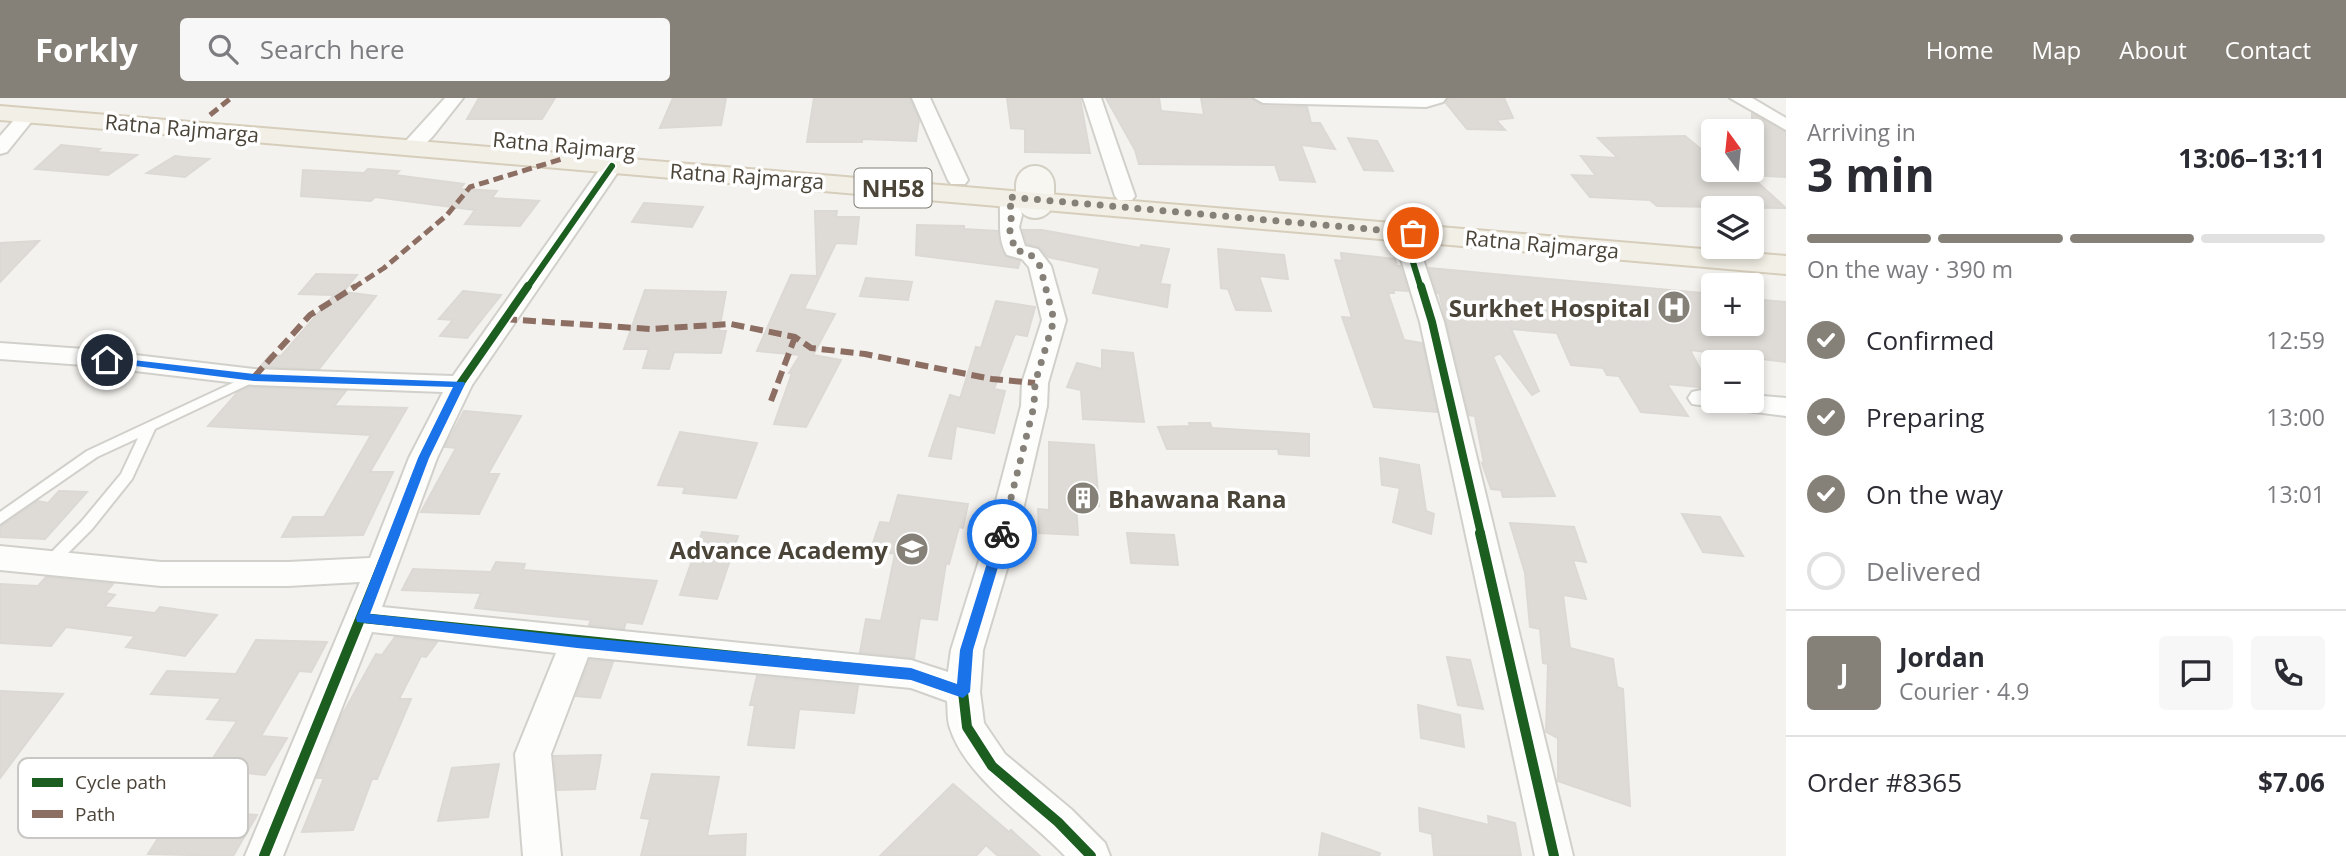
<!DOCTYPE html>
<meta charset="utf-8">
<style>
body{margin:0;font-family:"Open Sans",sans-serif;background:#f7f7f7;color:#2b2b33;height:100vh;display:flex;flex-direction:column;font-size:26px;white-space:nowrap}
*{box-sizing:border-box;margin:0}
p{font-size:23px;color:#7c7c81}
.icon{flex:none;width:38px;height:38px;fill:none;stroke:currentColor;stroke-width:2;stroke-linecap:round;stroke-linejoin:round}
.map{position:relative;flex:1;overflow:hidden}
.details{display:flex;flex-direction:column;background:#fff;width:560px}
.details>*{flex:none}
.needle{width:46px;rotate:345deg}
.controls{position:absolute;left:1701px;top:21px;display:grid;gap:14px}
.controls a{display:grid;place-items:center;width:63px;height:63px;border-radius:7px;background:#fff;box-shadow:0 4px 10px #0003;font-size:35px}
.pin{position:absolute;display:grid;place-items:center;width:60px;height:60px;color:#fff;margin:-30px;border:4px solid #fff;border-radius:50%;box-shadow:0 2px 7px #0007}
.courier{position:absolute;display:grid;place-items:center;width:70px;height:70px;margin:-35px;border:5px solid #1a73e8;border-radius:50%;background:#fff;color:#222;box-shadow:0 2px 9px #0007}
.overview em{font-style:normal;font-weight:700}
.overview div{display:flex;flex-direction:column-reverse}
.overview{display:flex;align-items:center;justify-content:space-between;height:119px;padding:0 21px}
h1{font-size:46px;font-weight:700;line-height:52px}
.bar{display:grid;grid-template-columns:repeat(4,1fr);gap:10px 7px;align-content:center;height:84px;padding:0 21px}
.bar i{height:9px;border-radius:5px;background:#e1e1e2}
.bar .on{background:#868178}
.bar p{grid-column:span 4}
.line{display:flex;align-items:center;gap:18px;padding:0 21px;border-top:2px solid #e1e1e2}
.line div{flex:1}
.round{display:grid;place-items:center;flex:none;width:74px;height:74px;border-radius:7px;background:#f7f7f7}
ol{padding:0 21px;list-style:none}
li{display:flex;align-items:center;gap:21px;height:77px}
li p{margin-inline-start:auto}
li .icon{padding:7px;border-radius:50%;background:#868178;color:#fff;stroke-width:4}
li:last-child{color:#7c7c81}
li i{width:38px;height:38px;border:4px solid #e1e1e2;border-radius:50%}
header{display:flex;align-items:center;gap:42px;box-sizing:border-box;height:98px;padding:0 35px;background:#868178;color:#fff}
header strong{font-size:33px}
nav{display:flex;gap:38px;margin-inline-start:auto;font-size:24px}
.search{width:490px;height:63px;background:#f7f7f7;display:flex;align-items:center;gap:18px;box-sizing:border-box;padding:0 24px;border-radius:7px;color:#7c7c81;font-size:26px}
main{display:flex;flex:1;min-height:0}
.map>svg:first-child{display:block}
.building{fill:#dedbd6;stroke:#dcd9d4;stroke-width:2}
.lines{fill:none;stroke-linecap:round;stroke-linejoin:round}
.lane-casing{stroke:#d2d0cb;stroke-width:4}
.street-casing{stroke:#d2d0cb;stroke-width:4}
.secondary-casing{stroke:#d3cfc5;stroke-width:42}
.primary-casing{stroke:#d6cebb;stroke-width:4}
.lane{fill:#fdfdfc;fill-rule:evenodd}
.street{fill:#fdfdfc;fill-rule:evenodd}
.secondary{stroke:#f7f6f1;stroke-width:38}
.primary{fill:#f2efe6;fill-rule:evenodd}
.quiet-far1{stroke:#8d6e63;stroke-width:5;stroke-dasharray:10 5;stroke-linecap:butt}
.quiet{stroke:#8d6e63;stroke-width:6;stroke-dasharray:13 6;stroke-linecap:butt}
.cycleway-far2-casing{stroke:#fff;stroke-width:10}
.cycleway-far1-casing{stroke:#fff;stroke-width:12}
.cycleway-casing{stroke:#fff;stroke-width:15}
.cycleway-far2{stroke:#1b5e20;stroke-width:6}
.cycleway-far1{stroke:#1b5e20;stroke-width:8}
.cycleway{stroke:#1b5e20;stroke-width:10}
.route{fill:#1a73e8}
.done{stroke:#868178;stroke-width:7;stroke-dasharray:0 12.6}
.labels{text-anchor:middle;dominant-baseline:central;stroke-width:7;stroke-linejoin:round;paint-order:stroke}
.far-street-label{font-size:21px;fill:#4b4439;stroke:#fff}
.shield{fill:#fff;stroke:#817c74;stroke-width:2}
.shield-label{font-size:23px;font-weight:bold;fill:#4b4439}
.poi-label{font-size:24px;font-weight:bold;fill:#4b4439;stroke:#fff;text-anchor:end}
.key{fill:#fff;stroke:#c9c7c4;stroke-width:2}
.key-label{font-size:19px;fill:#4b4439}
</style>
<header>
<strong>Forkly</strong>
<div class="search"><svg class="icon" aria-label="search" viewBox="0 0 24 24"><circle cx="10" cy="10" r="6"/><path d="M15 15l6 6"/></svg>Search here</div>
<nav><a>Home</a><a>Map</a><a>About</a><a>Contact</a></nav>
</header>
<main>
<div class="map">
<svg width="1786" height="758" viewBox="0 0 1786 758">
<rect width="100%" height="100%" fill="#f4f2ee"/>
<path class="building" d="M 479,0 L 555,0 L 542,21 L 467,21 Z
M 673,0 L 726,0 L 721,27 L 660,30 Z
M 814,0 L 910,0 L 919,22 L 916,43 L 862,41 L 862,44 L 807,44 Z
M 1007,0 L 1080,0 L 1090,55 L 1025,54 L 1025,31 L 1011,30 Z
M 1106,0 L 1159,0 L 1161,13 L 1204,17 L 1201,0 L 1252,1 L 1263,8 L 1307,9 L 1311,25 L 1320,25 L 1335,51 L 1301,47 L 1315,84 L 1280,82 L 1275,67 L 1139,66 L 1135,52 Z
M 1462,0 L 1504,0 L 1513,20 L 1496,22 L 1505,32 L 1467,31 L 1446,5 L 1448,1 Z
M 1752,15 L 1786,35 L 1786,79 L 1752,77 Z
M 1685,38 L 1713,61 L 1713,72 L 1744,72 L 1786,110 L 1657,108 L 1650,102 L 1590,99 L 1572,77 L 1596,78 L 1581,58 L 1618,60 L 1598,40 Z
M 1348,40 L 1377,43 L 1393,73 L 1364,72 Z
M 61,47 L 100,51 L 96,54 L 137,57 L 108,77 L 35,71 Z
M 175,58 L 183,59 L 209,61 L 185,79 L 147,75 Z
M 368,71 L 399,73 L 395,77 L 464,86 L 460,91 L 497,93 L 492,100 L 539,103 L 520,128 L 465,126 L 475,112 L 375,99 L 371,103 L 301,98 L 303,72 L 364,75 Z
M 644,105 L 703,109 L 692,129 L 632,124 Z
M 815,113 L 837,113 L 836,119 L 859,119 L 856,146 L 836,145 L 804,211 L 835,216 L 813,257 L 841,262 L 806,329 L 774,326 L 792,275 L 789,275 L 800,257 L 757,253 L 791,177 L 817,178 Z
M 917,127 L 964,128 L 964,131 L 998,133 L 1005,158 L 1020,163 L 1018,170 L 916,157 Z
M 1023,132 L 1042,132 L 1140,150 L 1141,147 L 1169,151 L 1160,186 L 1170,187 L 1167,209 L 1093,195 L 1100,170 L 1048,159 L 1040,149 L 1027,146 Z
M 39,143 L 0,184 L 0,145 Z
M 1218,151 L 1284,157 L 1288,181 L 1259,178 L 1271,213 L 1236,212 L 1228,191 L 1221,190 Z
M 1341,155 L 1395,161 L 1397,168 L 1400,168 L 1408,193 L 1393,192 L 1394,195 L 1388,195 L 1404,242 L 1422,245 L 1437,314 L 1374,309 L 1342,219 L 1352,220 L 1335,162 L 1342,163 Z
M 1429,170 L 1713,196 L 1713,226 L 1752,226 L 1752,201 L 1786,204 L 1786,264 L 1690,252 L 1710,290 L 1667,286 L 1688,318 L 1641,314 L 1619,278 L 1607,277 L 1603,270 L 1571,267 L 1557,235 L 1511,231 L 1539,293 L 1532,297 L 1500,255 L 1493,259 L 1555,398 L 1503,399 L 1501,392 L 1491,391 L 1482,365 L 1484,366 L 1475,318 L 1469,317 L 1439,195 L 1437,195 Z
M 316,176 L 357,177 L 343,194 L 376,198 L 319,271 L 260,269 L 270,257 L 281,258 L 334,197 L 299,196 Z
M 866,180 L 912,184 L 908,202 L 860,198 Z
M 645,192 L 726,194 L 719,233 L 726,233 L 721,255 L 674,254 L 669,271 L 643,270 L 649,251 L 624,251 Z
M 463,193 L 501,197 L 467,240 L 440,238 L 453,222 L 439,221 Z
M 996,203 L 1035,209 L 1027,238 L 1015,236 L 994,291 L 1005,293 L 994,335 L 956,328 L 951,361 L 929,358 L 950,297 L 960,300 L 959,304 L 976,249 L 981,250 Z
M 1102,252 L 1133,255 L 1144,324 L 1083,321 L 1081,292 L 1067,289 L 1077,265 L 1102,271 Z
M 249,289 L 346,293 L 334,308 L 407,310 L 370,374 L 393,374 L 363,437 L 282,439 L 293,419 L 324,419 L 371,337 L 208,328 L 237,295 Z
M 464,313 L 521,318 L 488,376 L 499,376 L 479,416 L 421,414 L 456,350 L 445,349 Z
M 1189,325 L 1210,325 L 1212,330 L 1309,336 L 1309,358 L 1279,356 L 1278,351 L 1167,351 L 1158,329 L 1190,328 Z
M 680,334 L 757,345 L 736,400 L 683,395 L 685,389 L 658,387 Z
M 1049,344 L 1094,347 L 1099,408 L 1076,406 L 1078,437 L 1039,435 L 1038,411 L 1049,412 Z
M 1380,360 L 1419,367 L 1426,413 L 1434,416 L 1431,436 L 1393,424 L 1400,390 L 1382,387 Z
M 59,393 L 87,394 L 45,441 L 0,439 L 0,429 L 38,403 L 48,405 Z
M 898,397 L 968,406 L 963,430 L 959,429 L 949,466 L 946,465 L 937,522 L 920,520 L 914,560 L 860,554 L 866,521 L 881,523 L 895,456 L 871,451 L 880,424 L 890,425 Z
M 1682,416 L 1720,419 L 1743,458 L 1703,454 Z
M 1510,425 L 1574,429 L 1586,464 L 1573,462 L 1586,501 L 1563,497 L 1570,550 L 1613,561 L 1617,589 L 1623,591 L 1630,708 L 1558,683 L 1558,640 L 1546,634 L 1548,566 L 1543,565 L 1540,531 L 1530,529 L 1525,475 Z
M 702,434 L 738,438 L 717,501 L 680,497 Z
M 1127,435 L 1174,437 L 1178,467 L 1131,465 Z
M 496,464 L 525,466 L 523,472 L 657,483 L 642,526 L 626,524 L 624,531 L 589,527 L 591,522 L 475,510 L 481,495 L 402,492 L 413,471 L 491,474 Z
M 46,479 L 113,486 L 105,495 L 115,497 L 104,509 L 155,515 L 160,509 L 217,517 L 185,558 L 126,549 L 135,538 L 66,529 L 51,548 L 0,545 L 0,486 L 38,488 Z
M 395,539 L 437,544 L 426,559 L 421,558 L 399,601 L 411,601 L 377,681 L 372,681 L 353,732 L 302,734 L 324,680 L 317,680 L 341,619 L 376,556 L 382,557 Z
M 256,542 L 327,544 L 311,574 L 299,573 L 261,638 L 287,640 L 265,677 L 206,671 L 237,623 L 207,621 L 221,600 L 151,596 L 167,573 L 236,576 Z
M 1447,559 L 1470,562 L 1483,611 L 1458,607 Z
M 590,562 L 613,564 L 600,600 L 576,598 Z
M 757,578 L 858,588 L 854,615 L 799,611 L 794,650 L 748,647 L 755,607 L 750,607 Z
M 0,593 L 63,596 L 0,680 Z
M 1418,607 L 1460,617 L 1464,649 L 1421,640 Z
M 601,657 L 595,691 L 557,692 L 554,658 Z
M 499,666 L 488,719 L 438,723 L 452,670 Z
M 652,676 L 719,679 L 707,738 L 746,736 L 745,758 L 641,758 L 650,721 L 641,720 Z
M 953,686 L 1009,734 L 1011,732 L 1040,758 L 998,758 L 986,747 L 976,758 L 880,758 Z
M 178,709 L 257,717 L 233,758 L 148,756 Z
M 1419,710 L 1489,727 L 1488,718 L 1515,725 L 1521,758 L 1434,758 L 1432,736 L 1420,733 Z
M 1322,735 L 1380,755 L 1379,758 L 1319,758 Z"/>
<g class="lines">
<defs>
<path id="lane" d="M 254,275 L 258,276 L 260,279 L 258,282 L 155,331 L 132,381 L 92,431 L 54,469 L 44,469 L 41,465 L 82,423 L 121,376 L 138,340 L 97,359 L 0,426 L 0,414 L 87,353 Z"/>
<path id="street" d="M 445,0 L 463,0 L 433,38 L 418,53 L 404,53 L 402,49 L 404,45 Z
M 912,0 L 930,0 L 968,82 L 965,86 L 951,86 L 948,82 Z
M 1083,0 L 1101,0 L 1135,98 L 1132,102 L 1118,102 L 1115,98 Z
M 1254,0 L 1446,0 L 1443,4 L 1426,9 L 1263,5 Z
M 1730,0 L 1752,0 L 1786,20 L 1786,32 Z
M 27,13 L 36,18 L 7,54 L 0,56 L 0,38 L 21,14 Z
M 612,62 L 622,68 L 472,287 L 437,360 L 382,509 L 911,562 L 948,574 L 951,552 L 987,437 L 1021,308 L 1022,285 L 1042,222 L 1029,169 L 1022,161 L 1007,157 C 996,139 1002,119 999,99 L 1002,95 L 1016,95 L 1022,117 L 1019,129 L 1025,148 L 1038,151 L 1051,168 L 1066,222 L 1048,285 L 1047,308 L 1017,437 L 983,552 L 980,594 L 984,625 L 1005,656 L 1071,711 L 1105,745 L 1110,758 L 1065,758 C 1029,720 966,680 950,630 C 947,622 948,612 947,603 L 911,590 L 588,559 L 551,656 L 561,758 L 523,758 L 515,656 L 556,555 L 372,534 L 283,758 L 245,758 L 360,484 L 288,488 L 161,488 L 0,472 L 0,448 L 161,464 L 288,464 L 370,460 L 409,360 L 443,294 L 254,287 L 84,267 L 0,261 L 0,245 L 84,251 L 254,271 L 453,278 L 605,64 Z
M 1412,114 L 1419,116 L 1422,120 L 1423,161 L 1444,224 L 1573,758 L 1535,758 L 1420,224 L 1401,161 L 1402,120 L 1405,116 Z
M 1701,292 L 1713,293 L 1713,303 L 1752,303 L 1752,297 L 1786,300 L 1786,318 L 1692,306 L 1688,300 L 1692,294 Z"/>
<path id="secondary" d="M 1035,101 L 1035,87"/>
<path id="primary" d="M 0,8 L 1786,158 L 1786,176 L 0,22 Z"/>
</defs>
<use href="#lane" class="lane-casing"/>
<use href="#street" class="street-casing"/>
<use href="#secondary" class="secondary-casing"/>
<use href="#primary" class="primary-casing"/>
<use href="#lane" class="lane"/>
<use href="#street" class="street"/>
<use href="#secondary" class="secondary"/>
<use href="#primary" class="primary"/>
<path class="quiet-far1" d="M 210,17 L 231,0
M 353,190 L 384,170 L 447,117 L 470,89 L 562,61"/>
<path class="quiet" d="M 504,221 L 650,231 L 731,226 L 795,239 L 811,250 L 865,256 L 992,281 L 1035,285
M 254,279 L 310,217 L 356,188
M 771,303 L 795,239"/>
<defs>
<path id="cycleway-far2" d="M 1412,120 L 1412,161 L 1421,190
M 527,190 L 612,68"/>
<path id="cycleway-far1" d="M 1421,188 L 1432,224 L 1481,436
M 394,436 L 423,360 L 460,286 L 528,188"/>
<path id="cycleway" d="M 1480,435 L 1554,758
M 362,520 L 911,576 L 963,594 L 967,629 L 992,668 L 1058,724 L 1091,758
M 264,758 L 395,435"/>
</defs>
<use href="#cycleway-far2" class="cycleway-far2-casing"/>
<use href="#cycleway-far1" class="cycleway-far1-casing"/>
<use href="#cycleway" class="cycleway-casing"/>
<use href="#cycleway-far2" class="cycleway-far2"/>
<use href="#cycleway-far1" class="cycleway-far1"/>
<use href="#cycleway" class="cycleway"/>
</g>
<path class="route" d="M 107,259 L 254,276 L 464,284 L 465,286 L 429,360 L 370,516 L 577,539 L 911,570 L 957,586 L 960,552 L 996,436 L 1002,432 L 1006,433 L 1008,436 L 973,552 L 970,594 L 963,600 L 911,582 L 577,550 L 357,524 L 356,520 L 418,360 L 453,289 L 254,283 L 104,264 L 104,260 Z"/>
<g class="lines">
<path class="done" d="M 1002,436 L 1034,308 L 1035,285 L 1054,222 L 1040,168 L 1030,156 L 1015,152 L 1009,129 L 1012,117 L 1009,99 L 1413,135"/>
</g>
<defs>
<symbol id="hospital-disc" viewBox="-11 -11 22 22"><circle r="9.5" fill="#868178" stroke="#fff"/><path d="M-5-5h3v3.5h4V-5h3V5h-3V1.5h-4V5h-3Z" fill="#fff"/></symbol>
<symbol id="building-disc" viewBox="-11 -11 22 22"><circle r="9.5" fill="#868178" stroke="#fff"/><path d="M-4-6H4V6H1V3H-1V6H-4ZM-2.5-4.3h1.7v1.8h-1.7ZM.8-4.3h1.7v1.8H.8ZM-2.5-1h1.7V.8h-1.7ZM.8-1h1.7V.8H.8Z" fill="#fff"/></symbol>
<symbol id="school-disc" viewBox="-11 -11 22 22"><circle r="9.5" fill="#868178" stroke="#fff"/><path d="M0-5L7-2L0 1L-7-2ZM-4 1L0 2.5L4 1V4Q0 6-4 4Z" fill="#fff"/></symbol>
</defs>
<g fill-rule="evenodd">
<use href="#hospital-disc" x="1655" y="190" width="38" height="38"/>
<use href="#building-disc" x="1064" y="381" width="38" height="38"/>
<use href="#school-disc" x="893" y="432" width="38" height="38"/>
</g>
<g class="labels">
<g class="far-street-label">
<text transform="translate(182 30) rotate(5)">Ratna Rajmarga</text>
<text transform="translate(564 47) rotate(5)">Ratna Rajmarg</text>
<text transform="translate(747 78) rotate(4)">Ratna Rajmarga</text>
<text transform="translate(1542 146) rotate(5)">Ratna Rajmarga</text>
</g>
<rect class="shield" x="854.5" y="70.5" width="77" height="39" rx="5"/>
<g class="shield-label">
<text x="893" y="90">NH58</text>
</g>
<g class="poi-label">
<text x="1650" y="209">Surkhet Hospital</text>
<text x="1108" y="400" text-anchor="start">Bhawana Rana</text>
<text x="888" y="451">Advance Academy</text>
</g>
</g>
<rect x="18" y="660" width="230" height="80" rx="10" class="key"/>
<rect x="32" y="680" width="31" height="9" fill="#1b5e20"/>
<rect x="32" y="712" width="31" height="8" fill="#8d6e63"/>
<g class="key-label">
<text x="75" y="691">Cycle path</text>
<text x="75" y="723">Path</text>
</g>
</svg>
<div class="controls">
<a><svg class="needle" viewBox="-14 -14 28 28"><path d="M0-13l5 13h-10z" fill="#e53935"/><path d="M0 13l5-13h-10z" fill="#7c7c81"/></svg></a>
<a><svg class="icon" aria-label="layers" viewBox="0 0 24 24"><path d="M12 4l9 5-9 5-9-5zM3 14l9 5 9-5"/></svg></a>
<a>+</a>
<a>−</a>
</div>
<div class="pin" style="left:1413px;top:135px;background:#ea580c"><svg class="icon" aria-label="bag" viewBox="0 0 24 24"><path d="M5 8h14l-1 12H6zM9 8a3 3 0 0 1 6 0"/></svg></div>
<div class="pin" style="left:107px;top:262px;background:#1f2937"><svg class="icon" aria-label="home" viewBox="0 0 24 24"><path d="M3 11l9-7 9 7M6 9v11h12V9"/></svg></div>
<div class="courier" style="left:1002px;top:436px"><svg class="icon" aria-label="bike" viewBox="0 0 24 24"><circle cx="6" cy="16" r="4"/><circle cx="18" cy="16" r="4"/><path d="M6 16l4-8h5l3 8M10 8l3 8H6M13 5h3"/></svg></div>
</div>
<section class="details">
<div class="overview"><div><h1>3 min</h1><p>Arriving in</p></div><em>13:06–13:11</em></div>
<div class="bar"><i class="on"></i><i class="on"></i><i class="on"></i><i></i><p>On the way · 390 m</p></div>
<ol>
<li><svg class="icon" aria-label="check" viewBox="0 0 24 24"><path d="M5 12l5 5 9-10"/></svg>Confirmed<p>12:59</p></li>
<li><svg class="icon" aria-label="check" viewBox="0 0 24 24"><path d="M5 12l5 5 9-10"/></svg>Preparing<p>13:00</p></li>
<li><svg class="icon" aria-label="check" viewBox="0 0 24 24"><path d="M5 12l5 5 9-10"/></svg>On the way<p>13:01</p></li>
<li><i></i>Delivered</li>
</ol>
<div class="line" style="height:126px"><b class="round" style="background:#868178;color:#fff">J</b><div><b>Jordan</b><p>Courier · 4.9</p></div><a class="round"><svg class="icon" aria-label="chat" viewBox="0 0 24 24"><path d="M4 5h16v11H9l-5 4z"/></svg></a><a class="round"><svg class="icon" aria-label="phone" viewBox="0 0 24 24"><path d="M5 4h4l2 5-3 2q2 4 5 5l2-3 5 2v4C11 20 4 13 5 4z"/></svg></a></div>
<div class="line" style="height:91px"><div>Order #8365</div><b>$7.06</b></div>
</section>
</main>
